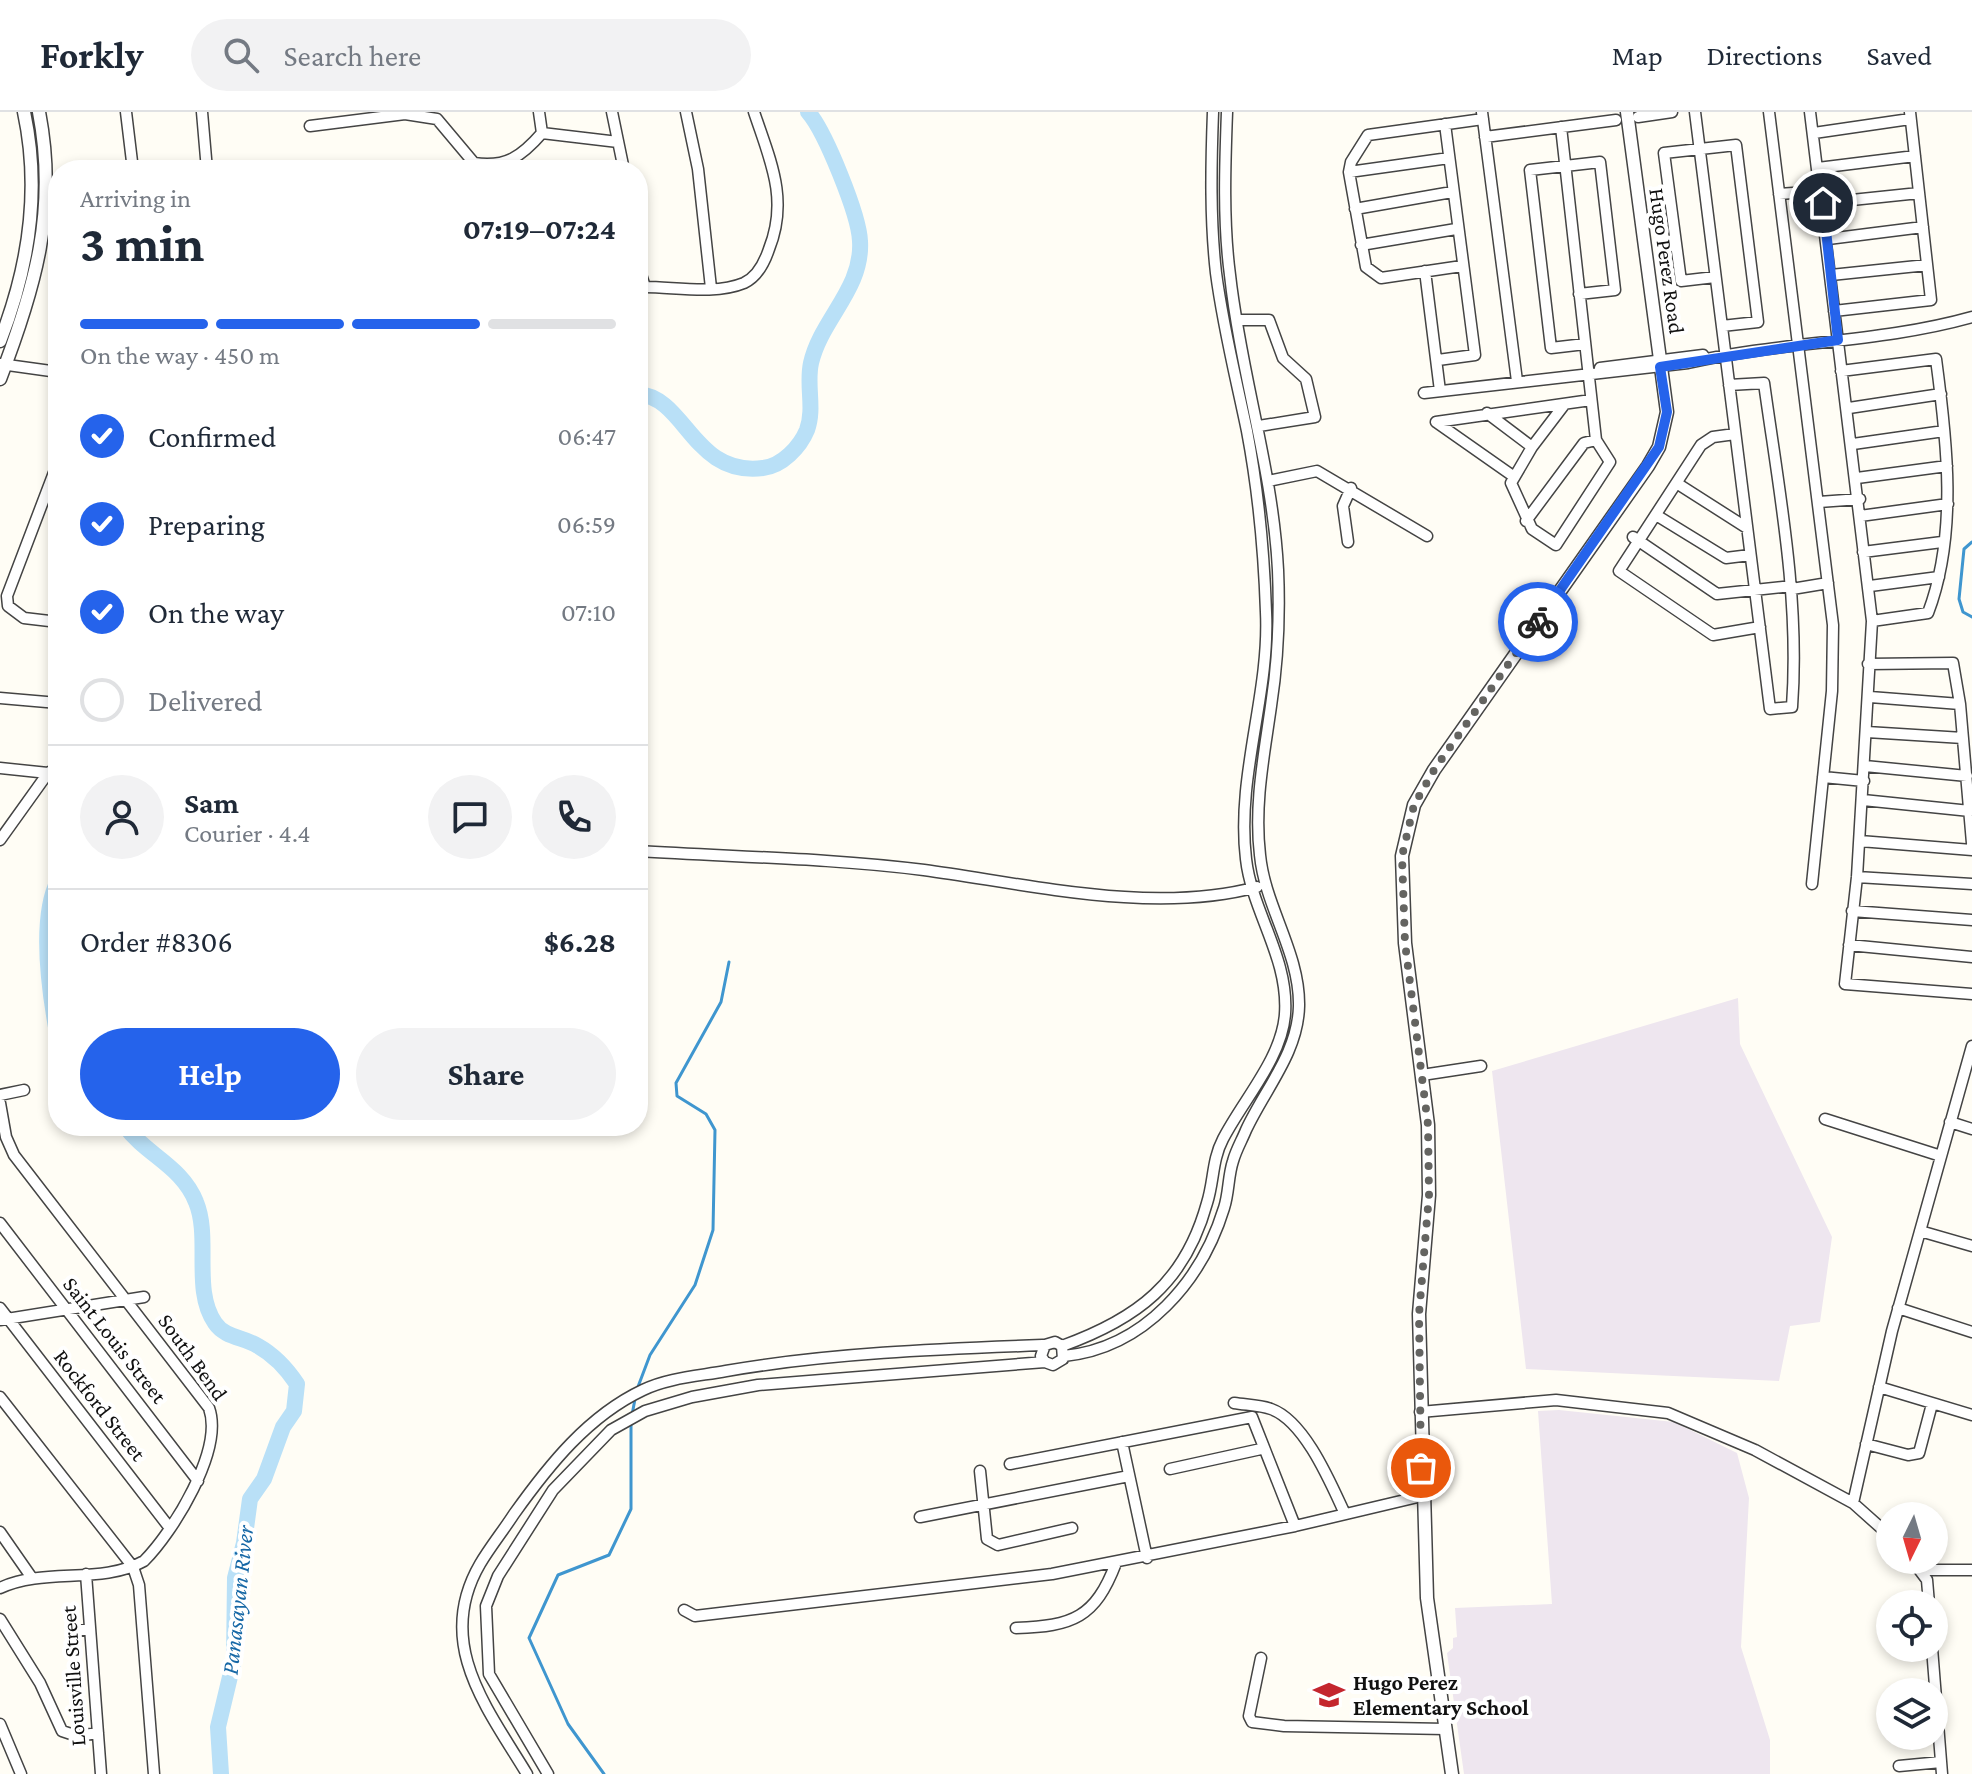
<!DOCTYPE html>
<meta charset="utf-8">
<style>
body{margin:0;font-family:"Crimson Pro",serif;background:#f2f2f3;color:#1f2937;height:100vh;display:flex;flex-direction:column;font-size:30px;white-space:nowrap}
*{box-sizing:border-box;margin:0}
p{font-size:26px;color:#747a83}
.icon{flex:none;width:44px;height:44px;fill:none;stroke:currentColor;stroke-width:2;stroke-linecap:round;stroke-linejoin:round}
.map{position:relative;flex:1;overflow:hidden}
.drawer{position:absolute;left:48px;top:48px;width:600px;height:976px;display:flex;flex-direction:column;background:#fff;border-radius:32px;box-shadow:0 4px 12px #0003}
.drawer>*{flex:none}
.needle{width:52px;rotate:185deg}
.tools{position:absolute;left:1876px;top:1390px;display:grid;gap:16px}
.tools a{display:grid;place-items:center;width:72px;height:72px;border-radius:50%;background:#fff;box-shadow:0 4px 12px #0003;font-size:40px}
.pin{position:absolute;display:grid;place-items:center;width:68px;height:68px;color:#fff;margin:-34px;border:4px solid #fff;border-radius:50%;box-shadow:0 2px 8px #0007}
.courier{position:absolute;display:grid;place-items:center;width:80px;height:80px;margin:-40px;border:6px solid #2563eb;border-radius:50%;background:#fff;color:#222;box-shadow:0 2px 10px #0007}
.overview em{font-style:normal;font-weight:700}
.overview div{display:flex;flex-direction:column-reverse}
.overview{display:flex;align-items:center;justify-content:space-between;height:136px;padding:0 32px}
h1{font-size:52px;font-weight:700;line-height:60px}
.bar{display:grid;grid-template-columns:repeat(4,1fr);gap:12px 8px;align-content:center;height:96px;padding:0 32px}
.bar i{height:10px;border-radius:6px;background:#e0e1e3}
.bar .selected{background:#2563eb}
.bar p{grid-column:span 4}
.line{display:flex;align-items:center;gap:20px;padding:0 32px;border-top:2px solid #e0e1e3}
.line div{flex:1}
.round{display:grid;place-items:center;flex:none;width:84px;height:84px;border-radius:42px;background:#f2f2f3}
ol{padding:0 32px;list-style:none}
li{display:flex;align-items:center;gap:24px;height:88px}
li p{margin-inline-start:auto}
li .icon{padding:8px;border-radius:50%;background:#2563eb;color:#fff;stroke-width:4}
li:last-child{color:#747a83}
li i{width:44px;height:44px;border:4px solid #e0e1e3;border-radius:50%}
.action{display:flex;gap:16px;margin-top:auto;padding:16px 32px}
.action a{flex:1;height:92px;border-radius:48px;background:#2563eb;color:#fff;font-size:32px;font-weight:700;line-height:92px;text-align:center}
.action a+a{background:#f2f2f3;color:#1f2937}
header{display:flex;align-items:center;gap:48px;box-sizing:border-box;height:112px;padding:0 40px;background:#fff;border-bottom:2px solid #e0e1e3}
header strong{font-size:38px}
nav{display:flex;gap:44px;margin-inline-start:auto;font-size:28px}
.search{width:560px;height:72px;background:#f2f2f3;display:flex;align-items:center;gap:20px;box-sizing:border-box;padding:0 28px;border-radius:44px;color:#747a83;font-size:30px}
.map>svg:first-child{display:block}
.industrial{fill:#eee6ef}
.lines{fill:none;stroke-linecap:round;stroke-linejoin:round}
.stream{stroke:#3f96cf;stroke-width:3}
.river{stroke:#b9e0f7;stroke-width:16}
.minor-casing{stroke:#444;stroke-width:13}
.tertiary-casing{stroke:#444;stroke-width:15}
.minor{stroke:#fff;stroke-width:10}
.tertiary{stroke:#fff;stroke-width:12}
.done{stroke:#646461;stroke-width:8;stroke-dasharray:0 14.4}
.route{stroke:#2563eb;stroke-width:10}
.labels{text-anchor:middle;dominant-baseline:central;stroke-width:8;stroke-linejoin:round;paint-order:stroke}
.street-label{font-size:22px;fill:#111;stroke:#fff}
.poi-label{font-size:22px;font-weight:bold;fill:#111;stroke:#fff;text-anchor:start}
.water-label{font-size:24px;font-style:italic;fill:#1768a6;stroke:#fff}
</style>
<header>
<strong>Forkly</strong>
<div class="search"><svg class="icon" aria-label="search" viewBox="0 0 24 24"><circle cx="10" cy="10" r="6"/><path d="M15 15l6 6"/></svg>Search here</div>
<nav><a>Map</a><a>Directions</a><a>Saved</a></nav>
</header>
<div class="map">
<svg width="1972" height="1662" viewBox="0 0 1972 1662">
<rect width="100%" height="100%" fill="#fffdf5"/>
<path class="industrial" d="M 1738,886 L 1740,932 L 1832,1125 L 1820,1210 L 1790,1214 L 1779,1269 L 1526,1257 L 1492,959 Z
M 1559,1298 L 1674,1310 L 1737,1341 L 1749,1386 L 1741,1535 L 1770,1628 L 1770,1662 L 1464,1662 L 1447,1541 L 1453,1536 L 1453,1526 L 1457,1525 L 1455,1496 L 1552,1492 L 1538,1299 Z"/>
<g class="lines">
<path class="stream" d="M 1972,430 L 1964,437 L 1959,487 L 1963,500 L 1972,505
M 636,1280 L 650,1243 L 695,1173 L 713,1118 L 715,1018 L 706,1002 L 677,984 L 676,971 L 721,890 L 729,850
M 632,1303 L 635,1287
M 604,1662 L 568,1612 L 529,1526 L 558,1463 L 609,1443 L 631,1397 L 631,1311"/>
<path class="river" d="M 638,282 C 686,285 693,365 763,356 C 782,354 800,335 807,318 C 815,296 806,273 811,251 C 821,207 863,177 860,129 C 859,103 825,19 808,0
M 58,769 C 38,808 50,884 58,926
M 125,1014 C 146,1043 182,1054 196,1090 C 211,1126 192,1178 215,1211 C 225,1226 244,1225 258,1234 C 274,1243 287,1257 297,1272 L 294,1299 L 283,1315 L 264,1367 L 250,1387 L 244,1431 L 235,1466 L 234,1548 L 218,1615 L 221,1662"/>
<defs>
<path id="minor" d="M 126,0 L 133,58
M 202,0 L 207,58
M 539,0 L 542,21
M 612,0 L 624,58
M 686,0 L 698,57 L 711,176
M 1482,0 L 1517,269
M 1695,0 C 1720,199 1745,398 1770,597 L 1792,595 C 1800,486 1779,379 1764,271 L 1729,273
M 1769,0 L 1833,513 L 1832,579 L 1812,772
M 1810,0 L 1872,509 L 1857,765 L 1845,872 L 1972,882
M 1638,5 L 1672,0
M 310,14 L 405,2 L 437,7 L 474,51 C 506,56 522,44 542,21
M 1561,15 L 1596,328 L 1610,350 L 1556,433 L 1532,417 L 1511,371 L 1532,335 L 1564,293
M 542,21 L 618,30
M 1814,21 L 1910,7
M 1485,25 L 1616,8
M 1818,56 L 1915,44
M 1349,60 L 1449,46
M 1779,82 L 1821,79
M 1823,91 L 1919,81
M 1355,97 L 1452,80
M 1828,127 L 1923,115
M 1361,133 L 1456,117
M 638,153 L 645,175 C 675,175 715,183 744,171 C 757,165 765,149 769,137 C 789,87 770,48 754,0
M 1462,154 L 1381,166 L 1366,155 L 1349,60 L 1351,50 L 1368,23 L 1483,7
M 1425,159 L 1440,279
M 1831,163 L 1927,153
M 1715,165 L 1681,169 L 1664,41 L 1736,33 L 1758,210 L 1722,214
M 1579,182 L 1615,178 L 1600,50 L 1530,58 L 1551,236 L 1585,232
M 1834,199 L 1931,188 L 1910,0
M 1237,208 L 1269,208 L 1283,246 L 1306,267 L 1315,305 L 1259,314
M 1438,248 L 1475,243 L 1445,12
M 0,252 L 58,260
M 1600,256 L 1703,243
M 1841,259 L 1936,247 C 1947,329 1958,422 1928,501 L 1872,509
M 1424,281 L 1688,251 C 1782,229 1880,231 1972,205
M 1849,296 L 1941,282
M 1487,301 L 1532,335
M 1436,310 L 1591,288
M 1436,310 L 1513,364
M 1735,322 L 1713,325 L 1701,333 L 1619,459 L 1713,523 L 1760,515
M 1853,332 L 1944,319
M 58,350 L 7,484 L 8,494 L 24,506 L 58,510
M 1857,366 L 1947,354
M 1268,369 L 1317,359 L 1427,424
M 1678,372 L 1747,416
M 1819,390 L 1860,387
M 1656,403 L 1726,446 L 1750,443
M 1860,404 L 1948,392
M 1526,409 L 1584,331 L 1596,328
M 1633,425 L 1717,482 L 1792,474
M 1348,430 L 1343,394 L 1351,376
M 1863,440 L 1942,430
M 1870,474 L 1939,465
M 1792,477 L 1828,471
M 1868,552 L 1953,551 L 1960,592 L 1972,731
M 1870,585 L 1960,592
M 0,586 L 58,591
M 1867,620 L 1963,626
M 1865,654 L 1967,664
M 0,656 L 48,661
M 1823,665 L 1864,669
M 1863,688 L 1970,699
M 0,728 L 48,661 L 58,655
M 1860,729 L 1972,738
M 638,739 C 733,745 830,746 924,758 C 1028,772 1153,803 1257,775
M 1857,765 L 1972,772
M 1852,799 L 1972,808
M 1849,833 L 1972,845
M 1422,963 L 1481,954
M 0,983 L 24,978
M 0,991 L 6,1025 L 14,1043 L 209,1296 C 224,1338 173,1420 144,1449 C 101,1473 45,1455 0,1476
M 1825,1007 L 1941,1044
M 1950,1010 L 1972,1017
M 0,1111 L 198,1369
M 1920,1119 L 1972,1134
M 0,1196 L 169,1415
M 1898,1196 L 1972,1220
M 0,1208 L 144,1185
M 1062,1234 C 1137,1207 1185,1171 1207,1091 C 1214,1069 1212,1048 1223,1027 C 1243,988 1282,946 1285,902 C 1289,846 1252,800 1246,747 C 1236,664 1270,582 1266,500 C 1264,440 1258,377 1247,319 C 1236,266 1223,215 1216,161 C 1210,108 1211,54 1213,0
M 1064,1244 C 1145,1236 1202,1168 1224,1096 C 1229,1081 1228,1064 1233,1049 C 1236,1038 1242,1028 1246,1018 C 1265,977 1298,941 1299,894 C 1300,841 1265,795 1260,743 C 1254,693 1264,644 1271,594 C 1278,549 1280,504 1278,458 C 1273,358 1241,263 1230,163 C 1223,110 1225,53 1227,0
M 1879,1275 L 1972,1303
M 0,1285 L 133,1455 L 139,1473 L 154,1662
M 1234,1291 C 1246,1293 1260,1293 1271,1297 C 1305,1309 1331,1372 1345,1402
M 1420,1300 L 1556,1288 L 1668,1301 L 1755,1338 L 1853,1391 L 1890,1424
M 1122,1330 L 1147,1446
M 1866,1332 L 1908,1343 L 1919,1341 L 1932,1292
M 1010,1352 L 1252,1305 L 1295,1414
M 1170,1357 L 1261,1337
M 980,1359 L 987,1427 L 998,1433 L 1072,1416
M 1853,1391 L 1892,1219 L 1972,934
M 920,1405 L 1129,1364
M 0,1420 L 32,1466
M 1912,1448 L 1927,1468 L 1929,1492
M 1921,1458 L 1972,1458
M 86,1462 L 101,1662
M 684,1498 L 695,1504 L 1052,1462 L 1295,1414 L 1422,1384
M 0,1507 L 40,1571 L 62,1619 L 77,1624 L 98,1621
M 1016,1516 C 1073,1514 1095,1506 1116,1451
M 73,1519 L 90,1517
M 1932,1536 L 1942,1662
M 1261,1546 L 1249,1604 L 1252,1610 L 1284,1614 L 1446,1617
M 0,1612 L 21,1662
M 1899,1654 L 1941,1650
M 527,1662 C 487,1596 434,1531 480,1452 C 490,1435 503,1419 514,1402 C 549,1353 588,1304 643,1278 C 667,1266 699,1264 726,1259 C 830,1241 939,1237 1045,1233
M 548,1662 L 489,1562 L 486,1494 L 498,1464 L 553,1378 L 611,1318 L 645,1299 L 692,1285 L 758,1273 L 1045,1250 L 1053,1253 L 1063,1247 L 1062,1234 L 1055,1230 L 1045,1233 L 1041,1244 L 1045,1250"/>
<path id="tertiary" d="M 0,229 C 29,155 41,79 24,0
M 0,267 C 35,176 58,98 39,0
M 1452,1662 L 1427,1486 L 1419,1202 L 1429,1083 L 1428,1013 L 1405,831 L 1402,744 L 1414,693 L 1434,658 L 1648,354 L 1659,335 L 1667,300 L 1627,0"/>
</defs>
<use href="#minor" class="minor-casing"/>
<use href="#tertiary" class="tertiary-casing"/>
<use href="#minor" class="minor"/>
<use href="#tertiary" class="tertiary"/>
</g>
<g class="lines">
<path class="done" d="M 1421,1356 L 1419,1202 L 1429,1083 L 1428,1013 L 1405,831 L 1402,744 L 1414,693 L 1434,658 L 1538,510"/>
<path class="route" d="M 1538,510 L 1659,335 L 1667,300 L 1660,255 L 1838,228 L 1823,91"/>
</g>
<defs>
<symbol id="school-bare" viewBox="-9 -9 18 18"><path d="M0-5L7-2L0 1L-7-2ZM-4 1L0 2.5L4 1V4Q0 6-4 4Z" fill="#c4262e" stroke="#fff" stroke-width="2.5" paint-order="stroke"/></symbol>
</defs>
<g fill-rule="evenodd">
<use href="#school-bare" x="1307" y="1561" width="44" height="44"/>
</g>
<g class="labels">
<g class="street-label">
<text transform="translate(1667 149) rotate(82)">Hugo Perez Road</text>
<text transform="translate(115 1228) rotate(52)">Saint Louis Street</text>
<text transform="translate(193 1245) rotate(54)">South Bend</text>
<text transform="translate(100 1293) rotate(52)">Rockford Street</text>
<text transform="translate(73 1564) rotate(-94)">Louisville Street</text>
</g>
<g class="poi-label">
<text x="1353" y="1570">Hugo Perez<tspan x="1353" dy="25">Elementary School</tspan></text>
</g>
<g class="water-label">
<text transform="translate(237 1488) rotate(-84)">Panasayan River</text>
</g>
</g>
</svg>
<div class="tools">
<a><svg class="needle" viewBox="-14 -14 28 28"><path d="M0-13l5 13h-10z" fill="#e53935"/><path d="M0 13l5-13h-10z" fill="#747a83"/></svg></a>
<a><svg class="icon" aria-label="locate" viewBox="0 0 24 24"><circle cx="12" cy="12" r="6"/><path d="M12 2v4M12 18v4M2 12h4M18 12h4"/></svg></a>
<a><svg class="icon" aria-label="layers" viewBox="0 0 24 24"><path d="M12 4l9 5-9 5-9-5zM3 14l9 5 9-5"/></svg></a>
</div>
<div class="pin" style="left:1421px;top:1356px;background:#ea580c"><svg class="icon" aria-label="bag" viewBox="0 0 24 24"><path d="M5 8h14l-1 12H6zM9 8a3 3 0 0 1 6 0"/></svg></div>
<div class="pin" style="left:1823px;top:91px;background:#1f2937"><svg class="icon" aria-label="home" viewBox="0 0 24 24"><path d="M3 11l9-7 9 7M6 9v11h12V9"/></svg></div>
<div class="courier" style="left:1538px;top:510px"><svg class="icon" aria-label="bike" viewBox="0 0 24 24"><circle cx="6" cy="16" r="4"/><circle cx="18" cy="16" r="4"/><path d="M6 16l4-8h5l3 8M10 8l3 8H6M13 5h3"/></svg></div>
<section class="drawer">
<div class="overview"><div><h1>3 min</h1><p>Arriving in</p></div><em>07:19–07:24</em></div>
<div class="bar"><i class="selected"></i><i class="selected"></i><i class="selected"></i><i></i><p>On the way · 450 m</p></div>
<ol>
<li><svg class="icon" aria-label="check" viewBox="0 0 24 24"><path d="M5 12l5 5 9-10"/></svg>Confirmed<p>06:47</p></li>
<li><svg class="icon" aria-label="check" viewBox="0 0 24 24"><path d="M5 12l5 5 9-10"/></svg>Preparing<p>06:59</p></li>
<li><svg class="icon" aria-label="check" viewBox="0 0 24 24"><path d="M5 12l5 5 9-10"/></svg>On the way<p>07:10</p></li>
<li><i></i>Delivered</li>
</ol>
<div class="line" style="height:144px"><a class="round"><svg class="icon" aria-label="person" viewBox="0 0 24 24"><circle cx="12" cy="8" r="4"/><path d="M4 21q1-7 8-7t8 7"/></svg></a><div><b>Sam</b><p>Courier · 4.4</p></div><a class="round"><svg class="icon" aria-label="chat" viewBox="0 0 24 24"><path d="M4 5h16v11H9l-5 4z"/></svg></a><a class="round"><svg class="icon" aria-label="phone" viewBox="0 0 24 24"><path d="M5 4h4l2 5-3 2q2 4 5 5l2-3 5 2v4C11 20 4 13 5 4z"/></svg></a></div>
<div class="line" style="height:104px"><div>Order #8306</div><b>$6.28</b></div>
<div class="action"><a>Help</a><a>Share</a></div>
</section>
</div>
